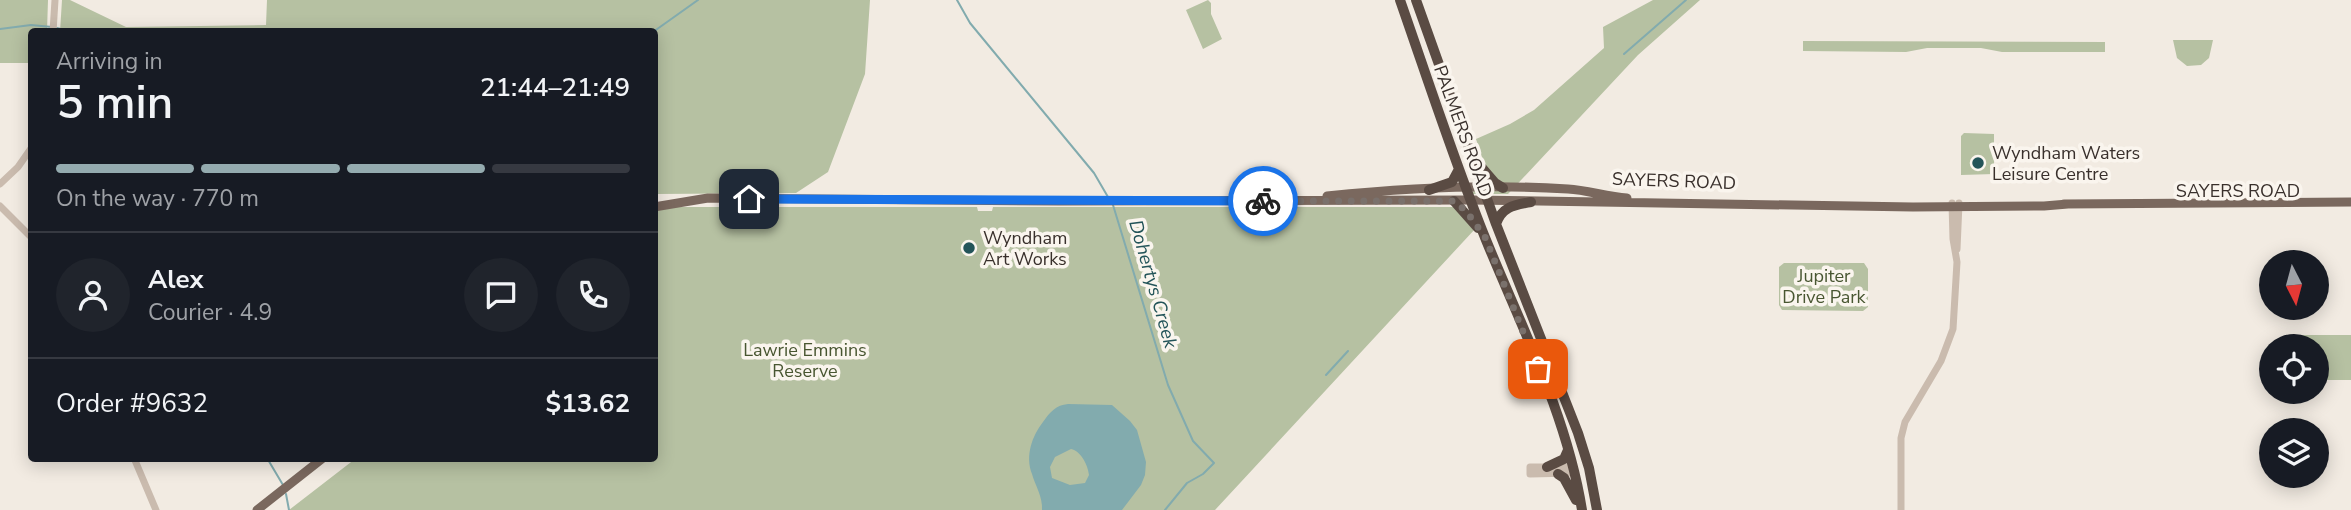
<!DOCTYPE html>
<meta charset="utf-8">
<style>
body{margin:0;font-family:"Nunito Sans",sans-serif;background:#20242c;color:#f1f3f6;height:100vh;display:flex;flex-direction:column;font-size:26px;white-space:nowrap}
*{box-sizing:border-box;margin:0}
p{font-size:23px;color:#9ea1a6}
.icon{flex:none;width:38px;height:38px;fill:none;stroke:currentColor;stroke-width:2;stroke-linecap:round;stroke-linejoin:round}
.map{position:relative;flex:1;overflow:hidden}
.side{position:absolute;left:28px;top:28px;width:630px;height:434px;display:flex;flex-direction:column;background:#171b24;border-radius:7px;box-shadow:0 4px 18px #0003}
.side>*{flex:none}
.needle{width:46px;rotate:174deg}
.buttons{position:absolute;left:2259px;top:250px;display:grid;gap:14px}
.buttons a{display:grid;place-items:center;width:70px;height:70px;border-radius:50%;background:#171b24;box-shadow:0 4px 18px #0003;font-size:35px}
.pin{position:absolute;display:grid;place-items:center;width:60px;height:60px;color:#fff;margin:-30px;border-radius:14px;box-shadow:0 4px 10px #0006}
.courier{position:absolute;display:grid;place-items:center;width:70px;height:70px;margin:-35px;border:5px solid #1a73e8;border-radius:50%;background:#fff;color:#222;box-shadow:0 2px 9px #0007}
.headline em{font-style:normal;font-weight:600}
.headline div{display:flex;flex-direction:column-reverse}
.headline{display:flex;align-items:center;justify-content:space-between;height:119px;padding:0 28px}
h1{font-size:46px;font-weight:600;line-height:52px}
.bar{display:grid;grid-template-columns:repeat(4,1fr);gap:10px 7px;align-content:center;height:84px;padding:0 28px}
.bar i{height:9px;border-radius:5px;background:#363941}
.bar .on{background:#94abaf}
.bar p{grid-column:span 4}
.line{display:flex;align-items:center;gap:18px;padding:0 28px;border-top:2px solid #363941}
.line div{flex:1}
.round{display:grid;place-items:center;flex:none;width:74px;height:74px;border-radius:37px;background:#20242c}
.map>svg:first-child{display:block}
.green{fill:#b6c1a2}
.water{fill:#82abae;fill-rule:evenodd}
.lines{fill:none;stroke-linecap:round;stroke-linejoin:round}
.stream{stroke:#82abae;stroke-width:2}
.minor{stroke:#cabbae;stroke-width:7}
.major{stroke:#7a685e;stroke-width:9}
.highway{stroke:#5a4b43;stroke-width:10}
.done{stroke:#7a716c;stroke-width:7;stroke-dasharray:0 12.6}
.route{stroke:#1a73e8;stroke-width:9}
.poi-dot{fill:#235459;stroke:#faf5ee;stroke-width:2.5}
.labels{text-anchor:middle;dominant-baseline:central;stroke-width:7;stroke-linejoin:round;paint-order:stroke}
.street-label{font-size:18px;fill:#39302c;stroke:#faf5ee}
.poi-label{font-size:18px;fill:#39302c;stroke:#faf5ee;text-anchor:start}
.park-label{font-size:18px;fill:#485631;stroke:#faf5ee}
.water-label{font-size:19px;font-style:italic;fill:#235459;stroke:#faf5ee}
</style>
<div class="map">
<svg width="2351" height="510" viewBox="0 0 2351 510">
<rect width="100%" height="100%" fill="#f2ebe2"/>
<path class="green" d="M 0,0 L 48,0 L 47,31 L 32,32 L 31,63 L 0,63 Z
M 62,0 L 70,0 L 126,27 L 266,25 L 267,0 L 870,0 L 865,74 L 828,172 L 796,193 L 655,194 L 654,32 L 60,32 Z
M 1208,0 L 1211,3 L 1211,14 L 1222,39 L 1203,49 L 1186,10 Z
M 1653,0 L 1700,0 L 1638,55 L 1508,194 L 1471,194 L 1490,173 L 1484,163 L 1476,139 L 1510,124 L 1534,110 L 1604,48 L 1603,27 Z
M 2173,40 L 2213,40 L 2209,58 L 2201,65 L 2187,66 L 2177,58 Z
M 1803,41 L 2105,42 L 2105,52 L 2002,52 L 1981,48 L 1927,48 L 1906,52 L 1803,51 Z
M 1964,133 L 1994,134 L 1994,174 L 1961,175 L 1961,136 Z
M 655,207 L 977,207 L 978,211 L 992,211 L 993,207 L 1457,207 L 1475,229 L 1215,510 L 289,510 L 355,459 L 654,458 Z
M 1784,263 L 1864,263 L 1868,269 L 1868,307 L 1863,311 L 1782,310 L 1779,305 L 1779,267 Z
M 2296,335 L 2351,335 L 2351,380 L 2317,380 L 2317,346 L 2294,346 Z"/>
<path class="water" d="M 1068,404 L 1112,405 L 1130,421 L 1137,430 L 1146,462 L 1145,475 L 1141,485 L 1122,510 L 1042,510 C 1043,497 1035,485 1032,474 C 1025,456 1032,436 1043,422 C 1050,412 1056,405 1068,404 ZM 1071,449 C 1081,451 1088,465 1089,475 L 1085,483 L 1070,485 L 1052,478 L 1050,467 L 1055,457 Z"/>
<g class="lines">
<path class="stream" d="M 957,0 L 970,23 L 1094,173 L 1108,197
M 57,28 L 73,32
M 0,29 L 31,25 L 52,27
M 653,32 L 698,0
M 1624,54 L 1686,0
M 1113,205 L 1168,385 L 1193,441 L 1214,463 L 1203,474 L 1187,483 L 1165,510
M 1326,375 L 1348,351
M 267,458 L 283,485
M 286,494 L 289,510"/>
<path class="minor" d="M 53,32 L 55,0
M 0,184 L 18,167 L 32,147
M 0,206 L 32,238
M 1957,249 L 1959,203
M 134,458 L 156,510
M 1573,467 L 1530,467 L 1530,474 L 1574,473
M 1901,510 L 1901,438 L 1905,422 L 1941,361 L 1953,329 L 1957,262 L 1953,239 L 1952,203"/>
<path class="major" d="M 1327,196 C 1406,188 1489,184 1568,189 C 1588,190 1607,197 1627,198
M 2064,204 L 2351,202
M 654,207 L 708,198 L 1059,201 L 1471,200 L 1913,207 L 2044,206 L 2068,204
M 257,510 L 323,458"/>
<path class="highway" d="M 1400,0 C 1428,80 1454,161 1486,240 C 1522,328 1567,416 1582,510
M 1416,0 L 1496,224 L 1578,433 L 1589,468 L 1597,510
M 1476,161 L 1495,183 L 1503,188
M 1429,190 L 1452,182 L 1459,169
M 1454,201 L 1478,228
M 1496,224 C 1502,206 1515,205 1531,202
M 1547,467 L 1564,459 L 1568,450
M 1558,474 L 1564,478 L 1576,500"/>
</g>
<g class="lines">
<path class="done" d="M 1263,201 L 1454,201 L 1466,211 L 1485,237 L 1538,369"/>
<path class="route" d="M 749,199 L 1263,201"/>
</g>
<g class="poi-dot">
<circle cx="1978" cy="163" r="7"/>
<circle cx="969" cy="248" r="7"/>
</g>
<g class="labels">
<g class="street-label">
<text transform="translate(1463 131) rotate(70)">PALMERS ROAD</text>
<text transform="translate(1674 181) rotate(2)">SAYERS ROAD</text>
<text x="2238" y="191">SAYERS ROAD</text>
</g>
<g class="poi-label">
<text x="1992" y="153">Wyndham Waters<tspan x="1992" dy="21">Leisure Centre</tspan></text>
<text x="983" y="238">Wyndham<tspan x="983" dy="21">Art Works</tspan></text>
</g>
<g class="park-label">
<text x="1824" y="276">Jupiter<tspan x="1824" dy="21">Drive Park</tspan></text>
<text x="805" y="350">Lawrie Emmins<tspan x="805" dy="21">Reserve</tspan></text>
</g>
<g class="water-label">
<text transform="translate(1153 284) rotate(74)">Dohertys Creek</text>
</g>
</g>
</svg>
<div class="buttons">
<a><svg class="needle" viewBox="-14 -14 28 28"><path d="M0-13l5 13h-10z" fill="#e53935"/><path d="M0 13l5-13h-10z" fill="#9ea1a6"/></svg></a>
<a><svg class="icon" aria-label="locate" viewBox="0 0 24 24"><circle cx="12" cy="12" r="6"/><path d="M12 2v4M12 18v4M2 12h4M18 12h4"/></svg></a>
<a><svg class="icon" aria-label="layers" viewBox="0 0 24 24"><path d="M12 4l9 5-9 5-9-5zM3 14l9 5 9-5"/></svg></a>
</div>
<div class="pin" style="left:1538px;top:369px;background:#ea580c"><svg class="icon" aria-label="bag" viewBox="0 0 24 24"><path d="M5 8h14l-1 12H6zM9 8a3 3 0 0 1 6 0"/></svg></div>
<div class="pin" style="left:749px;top:199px;background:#1f2937"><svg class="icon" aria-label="home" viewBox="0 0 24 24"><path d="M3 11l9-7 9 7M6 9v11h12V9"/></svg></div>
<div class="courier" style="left:1263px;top:201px"><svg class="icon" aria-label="bike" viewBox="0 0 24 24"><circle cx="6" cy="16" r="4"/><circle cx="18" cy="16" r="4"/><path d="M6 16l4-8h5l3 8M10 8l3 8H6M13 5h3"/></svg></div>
<section class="side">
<div class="headline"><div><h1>5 min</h1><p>Arriving in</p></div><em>21:44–21:49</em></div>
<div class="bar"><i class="on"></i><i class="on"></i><i class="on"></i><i></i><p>On the way · 770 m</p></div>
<div class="line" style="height:126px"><a class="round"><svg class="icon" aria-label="person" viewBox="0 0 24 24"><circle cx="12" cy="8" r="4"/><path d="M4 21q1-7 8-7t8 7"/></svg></a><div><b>Alex</b><p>Courier · 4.9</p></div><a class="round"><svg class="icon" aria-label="chat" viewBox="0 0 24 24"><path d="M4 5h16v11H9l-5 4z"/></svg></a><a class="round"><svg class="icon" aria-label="phone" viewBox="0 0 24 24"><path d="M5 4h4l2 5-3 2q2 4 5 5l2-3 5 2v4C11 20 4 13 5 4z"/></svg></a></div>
<div class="line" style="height:91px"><div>Order #9632</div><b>$13.62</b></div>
</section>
</div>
